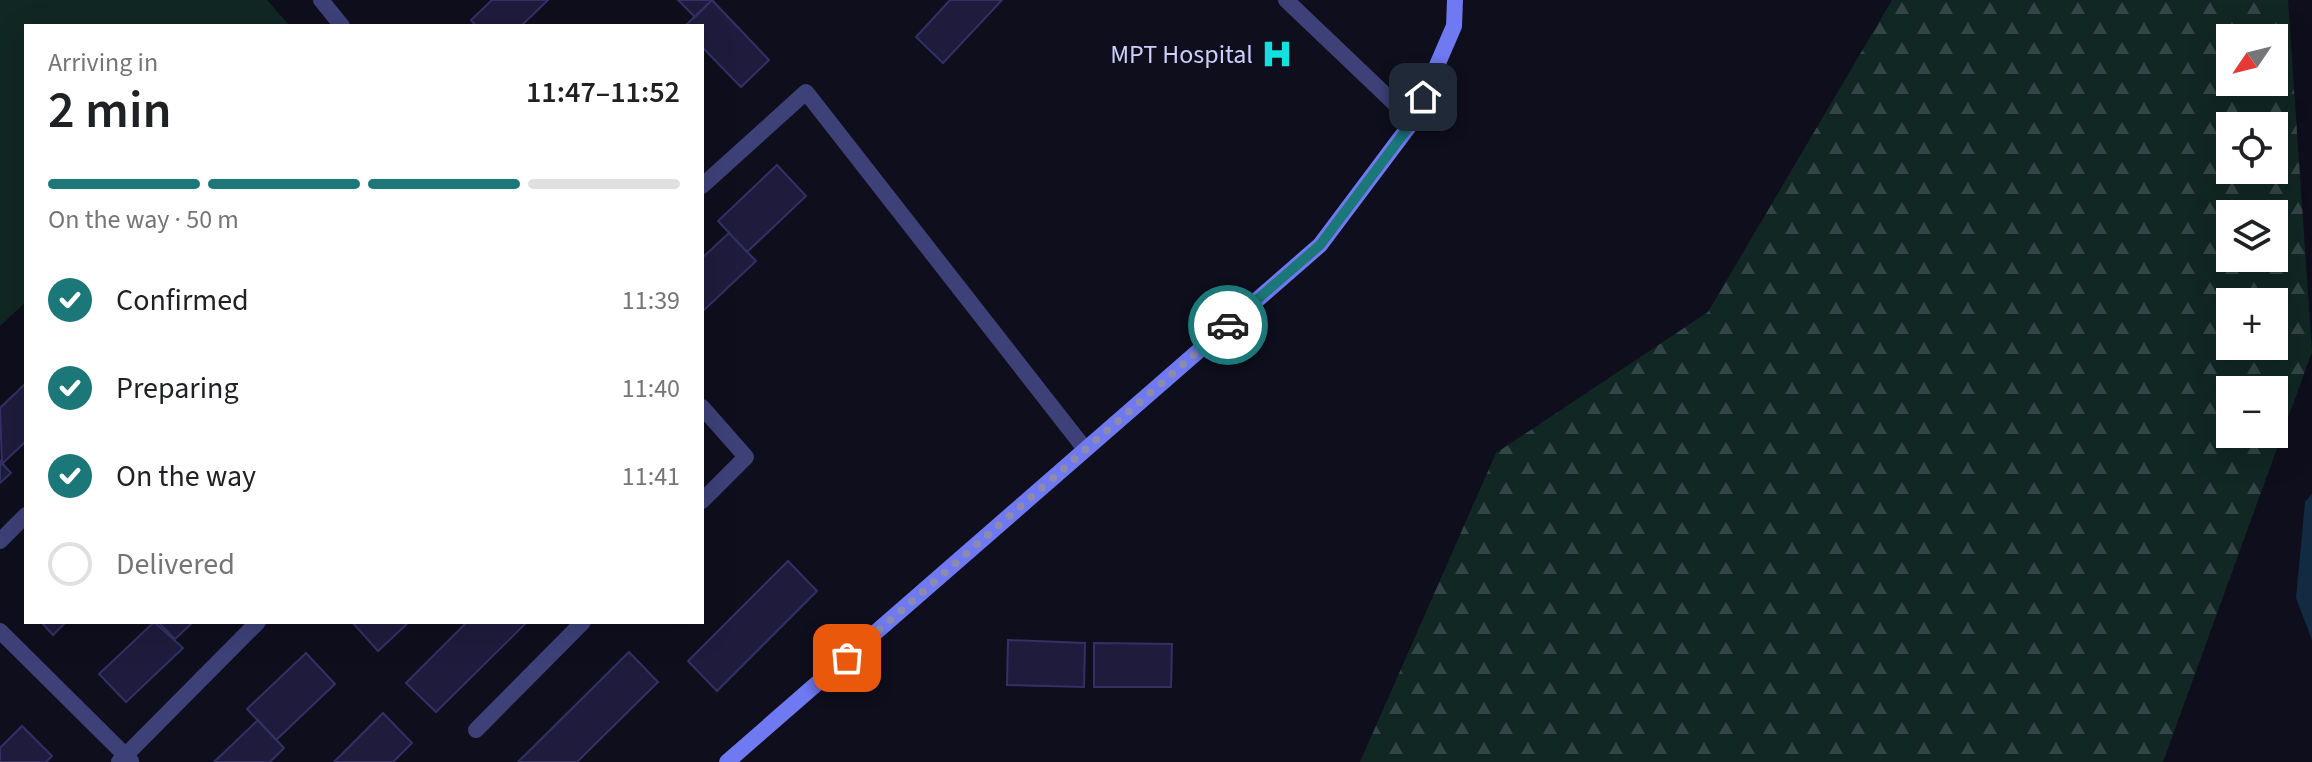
<!DOCTYPE html>
<meta charset="utf-8">
<style>
body{margin:0;font-family:"Source Sans 3",sans-serif;background:#f6f6f6;color:#202124;height:100vh;display:flex;flex-direction:column;font-size:30px;white-space:nowrap}
*{box-sizing:border-box;margin:0}
p{font-size:26px;color:#757577}
.icon{flex:none;width:44px;height:44px;fill:none;stroke:currentColor;stroke-width:2;stroke-linecap:round;stroke-linejoin:round}
.map{position:relative;flex:1;overflow:hidden}
.side{position:absolute;left:24px;top:24px;width:680px;height:600px;display:flex;flex-direction:column;background:#fff;border-radius:0px;box-shadow:0 8px 32px #0002}
.side>*{flex:none}
.needle{width:52px;rotate:235deg}
.fabs{position:absolute;left:2216px;top:24px;display:grid;gap:16px}
.fabs a{display:grid;place-items:center;width:72px;height:72px;border-radius:0px;background:#fff;box-shadow:0 8px 32px #0002;font-size:40px}
.pin{position:absolute;display:grid;place-items:center;width:68px;height:68px;color:#fff;margin:-34px;border-radius:16px;box-shadow:0 4px 12px #0006}
.courier{position:absolute;display:grid;place-items:center;width:80px;height:80px;margin:-40px;border:6px solid #1b7778;border-radius:50%;background:#fff;color:#222;box-shadow:0 2px 10px #0007}
.head em{font-style:normal;font-weight:600}
.head div{display:flex;flex-direction:column-reverse}
.head{display:flex;align-items:center;justify-content:space-between;height:136px;padding:0 24px}
h1{font-size:52px;font-weight:600;line-height:60px}
.bar{display:grid;grid-template-columns:repeat(4,1fr);gap:12px 8px;align-content:center;height:96px;padding:0 24px}
.bar i{height:10px;border-radius:6px;background:#e0e0e0}
.bar .on{background:#1b7778}
.bar p{grid-column:span 4}
ol{padding:0 24px;list-style:none}
li{display:flex;align-items:center;gap:24px;height:88px}
li p{margin-inline-start:auto}
li .icon{padding:8px;border-radius:50%;background:#1b7778;color:#fff;stroke-width:4}
li:last-child{color:#757577}
li i{width:44px;height:44px;border:4px solid #e0e0e0;border-radius:50%}
.map>svg:first-child{display:block}
.forest{fill:url(#forest-firs);fill-rule:evenodd}
.green{fill:#112723}
.water{fill:#122b42}
.building{fill:#1f1b3c;stroke:#343066;stroke-width:2}
.lines{fill:none;stroke-linecap:round;stroke-linejoin:round}
.lane{stroke:#3d4178;stroke-width:16}
.street{stroke:#3d4178;stroke-width:16}
.secondary{stroke:#6e79f2;stroke-width:16}
.done{stroke:#8c8bad;stroke-width:8;stroke-dasharray:0 14.4}
.route{stroke:#1b7778;stroke-width:10}
.labels{text-anchor:middle;dominant-baseline:central;stroke-width:6;stroke-linejoin:round;paint-order:stroke}
.poi-label{font-size:26px;fill:#cfcefb;stroke:#0f0e1d;text-anchor:end}
</style>
<div class="map">
<svg width="2312" height="762" viewBox="0 0 2312 762">
<defs>
<pattern id="forest-firs" width="22" height="20" patternUnits="userSpaceOnUse" patternTransform="scale(2)"><rect width="22" height="20" fill="#112723"/><path d="M5 1l3.5 6h-7zM16 11l3.5 6h-7z" fill="#334544"/></pattern>
</defs>
<rect width="100%" height="100%" fill="#0f0e1d"/>
<path class="forest" d="M 1892,0 L 2288,0 L 2312,352 L 2163,762 L 1360,762 L 1496,453 L 1708,312 ZM 2230,38 L 2274,38 L 2274,82 L 2230,82 ZM 2230,126 L 2274,126 L 2274,170 L 2230,170 ZM 2230,214 L 2274,214 L 2274,258 L 2230,258 ZM 2230,302 L 2274,302 L 2274,346 L 2230,346 ZM 2230,390 L 2274,390 L 2274,434 L 2230,434 Z"/>
<path class="green" d="M 0,0 L 267,0 L 290,26 L 26,26 L 26,302 L 0,326 Z"/>
<path class="water" d="M 2312,494 L 2312,640 L 2296,598 L 2305,502 Z"/>
<path class="building" d="M 492,0 L 548,0 L 521,26 L 476,26 L 471,20 Z
M 678,0 L 712,0 L 695,17 Z
M 712,0 L 769,60 L 741,87 L 702,47 L 702,26 L 685,26 Z
M 950,0 L 1002,0 L 943,63 L 916,37 Z
M 777,165 L 806,196 L 747,252 L 718,221 Z
M 729,233 L 756,261 L 702,312 L 702,258 Z
M 26,383 L 26,441 L 2,464 L 0,408 Z
M 0,461 L 11,473 L 0,483 Z
M 788,561 L 817,591 L 717,691 L 688,661 Z
M 41,622 L 66,622 L 53,635 Z
M 154,622 L 183,648 L 126,702 L 99,674 Z
M 158,622 L 193,622 L 175,639 Z
M 352,622 L 409,622 L 378,651 Z
M 467,622 L 527,622 L 436,712 L 406,683 Z
M 1008,640 L 1085,643 L 1084,687 L 1007,685 Z
M 1094,643 L 1172,644 L 1171,687 L 1094,687 Z
M 629,652 L 658,682 L 577,762 L 518,762 Z
M 306,653 L 335,684 L 276,740 L 247,709 Z
M 383,713 L 412,743 L 393,762 L 334,762 Z
M 258,720 L 284,748 L 270,762 L 214,762 Z
M 22,726 L 52,756 L 46,762 L 0,762 L 0,748 Z"/>
<g class="lines">
<path class="lane" d="M 1286,0 L 1413,121"/>
<path class="street" d="M 321,0 L 342,26
M 702,186 L 806,92 L 1085,449
M 702,407 L 746,457 L 702,501
M 0,541 L 26,515
M 0,631 L 131,761
M 476,730 L 583,622
M 119,762 L 258,622"/>
<path class="secondary" d="M 727,762 L 1320,245 L 1413,121 L 1454,26 L 1455,0"/>
</g>
<g class="lines">
<path class="done" d="M 847,658 L 1228,325"/>
<path class="route" d="M 1228,325 L 1320,245 L 1413,121 L 1423,97"/>
</g>
<defs>
<symbol id="hospital-bare" viewBox="-9 -9 18 18"><path d="M-5-5h3v3.5h4V-5h3V5h-3V1.5h-4V5h-3Z" fill="#14e0df" stroke="#0f0e1d" stroke-width="2.5" paint-order="stroke"/></symbol>
</defs>
<g fill-rule="evenodd">
<use href="#hospital-bare" x="1255" y="32" width="44" height="44"/>
</g>
<g class="labels">
<g class="poi-label">
<text x="1253" y="54">MPT Hospital</text>
</g>
</g>
</svg>
<div class="fabs">
<a><svg class="needle" viewBox="-14 -14 28 28"><path d="M0-13l5 13h-10z" fill="#e53935"/><path d="M0 13l5-13h-10z" fill="#757577"/></svg></a>
<a><svg class="icon" aria-label="locate" viewBox="0 0 24 24"><circle cx="12" cy="12" r="6"/><path d="M12 2v4M12 18v4M2 12h4M18 12h4"/></svg></a>
<a><svg class="icon" aria-label="layers" viewBox="0 0 24 24"><path d="M12 4l9 5-9 5-9-5zM3 14l9 5 9-5"/></svg></a>
<a>+</a>
<a>−</a>
</div>
<div class="pin" style="left:847px;top:658px;background:#ea580c"><svg class="icon" aria-label="bag" viewBox="0 0 24 24"><path d="M5 8h14l-1 12H6zM9 8a3 3 0 0 1 6 0"/></svg></div>
<div class="pin" style="left:1423px;top:97px;background:#1f2937"><svg class="icon" aria-label="home" viewBox="0 0 24 24"><path d="M3 11l9-7 9 7M6 9v11h12V9"/></svg></div>
<div class="courier" style="left:1228px;top:325px"><svg class="icon" aria-label="car" viewBox="0 0 24 24"><path d="M5 17H2v-5l4-1 3-4h7l3 4 3 1v5h-3M9 17h6M6 11h13"/><circle cx="7" cy="17" r="2"/><circle cx="17" cy="17" r="2"/></svg></div>
<section class="side">
<div class="head"><div><h1>2 min</h1><p>Arriving in</p></div><em>11:47–11:52</em></div>
<div class="bar"><i class="on"></i><i class="on"></i><i class="on"></i><i></i><p>On the way · 50 m</p></div>
<ol>
<li><svg class="icon" aria-label="check" viewBox="0 0 24 24"><path d="M5 12l5 5 9-10"/></svg>Confirmed<p>11:39</p></li>
<li><svg class="icon" aria-label="check" viewBox="0 0 24 24"><path d="M5 12l5 5 9-10"/></svg>Preparing<p>11:40</p></li>
<li><svg class="icon" aria-label="check" viewBox="0 0 24 24"><path d="M5 12l5 5 9-10"/></svg>On the way<p>11:41</p></li>
<li><i></i>Delivered</li>
</ol>
</section>
</div>
